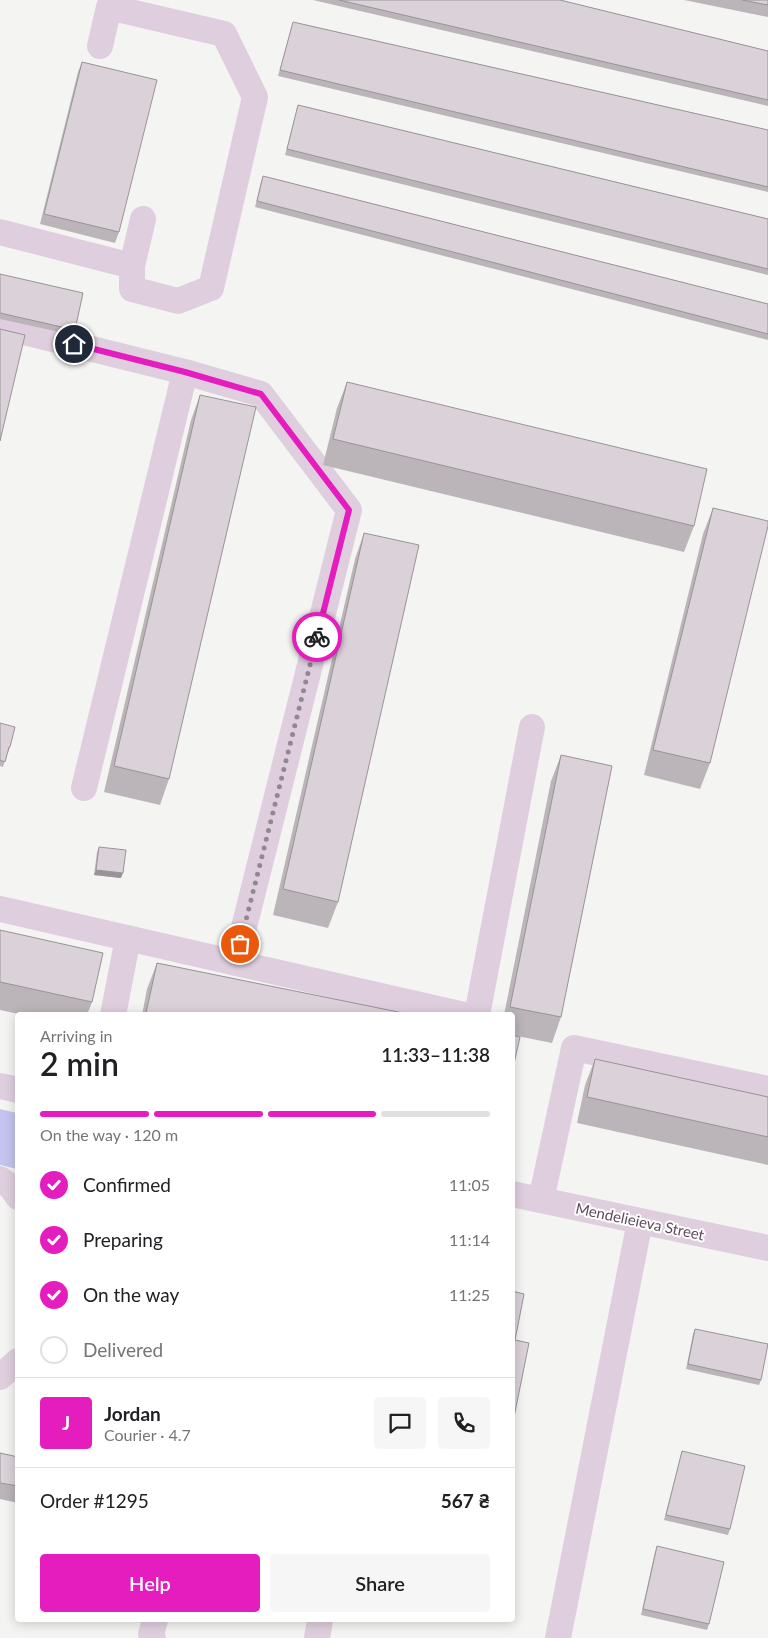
<!DOCTYPE html>
<meta charset="utf-8">
<style>
body{margin:0;font-family:Lato,sans-serif;background:#f6f6f6;color:#202124;height:100vh;display:flex;flex-direction:column;font-size:19px;white-space:nowrap}
*{box-sizing:border-box;margin:0}
p{font-size:16px;color:#757577}
.icon{flex:none;width:28px;height:28px;fill:none;stroke:currentColor;stroke-width:2;stroke-linecap:round;stroke-linejoin:round}
.map{position:relative;flex:1;overflow:hidden}
.drawer{position:absolute;left:15px;top:1012px;width:500px;height:610px;display:flex;flex-direction:column;background:#fff;border-radius:5px;box-shadow:0 2px 12px #0003}
.drawer>*{flex:none}
.pin{position:absolute;display:grid;place-items:center;width:42px;height:42px;color:#fff;margin:-21px;border:2px solid #fff;border-radius:50%;box-shadow:0 1px 5px #0007}
.courier{position:absolute;display:grid;place-items:center;width:50px;height:50px;margin:-25px;border:4px solid #e51dbf;border-radius:50%;background:#fff;color:#222;box-shadow:0 1px 6px #0007}
.headline em{font-style:normal;font-weight:600}
.headline div{display:flex;flex-direction:column-reverse}
.headline{display:flex;align-items:center;justify-content:space-between;height:85px;padding:0 25px}
h1{font-size:32px;font-weight:600;line-height:38px}
.bar{display:grid;grid-template-columns:repeat(4,1fr);gap:8px 5px;align-content:center;height:60px;padding:0 25px}
.bar i{height:6px;border-radius:4px;background:#e0e0e0}
.bar .selected{background:#e51dbf}
.bar p{grid-column:span 4}
.line{display:flex;align-items:center;gap:12px;padding:0 25px;border-top:1px solid #e0e0e0}
.line div{flex:1}
.round{display:grid;place-items:center;flex:none;width:52px;height:52px;border-radius:5px;background:#f6f6f6}
ol{padding:0 25px;list-style:none}
li{display:flex;align-items:center;gap:15px;height:55px}
li p{margin-inline-start:auto}
li .icon{padding:5px;border-radius:50%;background:#e51dbf;color:#fff;stroke-width:4}
li:last-child{color:#757577}
li i{width:28px;height:28px;border:2px solid #e0e0e0;border-radius:50%}
.cta{display:flex;gap:10px;margin-top:auto;padding:10px 25px}
.cta a{flex:1;height:58px;border-radius:5px;background:#e51dbf;color:#fff;font-size:20px;font-weight:600;line-height:58px;text-align:center}
.cta a+a{background:#f6f6f6;color:#202124}
.map>svg:first-child{display:block}
.grass{fill:#c4c4f0}
.lines{fill:none;stroke-linecap:round;stroke-linejoin:round}
.minor{stroke:#dfcfde;stroke-width:26}
.wall{fill:#bbb5ba}
.shaded-wall{fill:#999397}
.building{fill:#dad2d8;stroke:#999397}
.done{stroke:#948692;stroke-width:5;stroke-dasharray:0 9}
.route{stroke:#e51dbf;stroke-width:6}
.labels{text-anchor:middle;dominant-baseline:central;stroke-width:4;stroke-linejoin:round;paint-order:stroke}
.street-label{font-size:15px;fill:#614a5e;stroke:#fff}
</style>
<div class="map">
<svg width="768" height="1638" viewBox="0 0 768 1638">
<rect width="100%" height="100%" fill="#f4f5f3"/>
<path class="grass" d="M 0,1109 L 17,1113 L 17,1169 L 0,1165 Z"/>
<g class="lines">
<path class="minor" d="M 100,46 L 109,7 L 224,34 L 255,97 L 211,288 L 178,301 L 132,289 L 132,266
M 0,232 L 132,266 L 143,219
M 0,326 L 185,372 L 261,394 L 349,510 L 235,963
M 84,788 L 185,372
M 0,909 L 464,1015
M 113,1015 L 128,938
M 477,1015 L 532,727
M 0,1086 L 18,1090
M 0,1179 L 11,1187 L 18,1197
M 512,1194 L 768,1248
M 541,1200 L 574,1048 L 768,1089
M 0,1377 L 18,1361
M 153,1638 L 151,1634 L 155,1620
M 317,1638 L 320,1620
M 558,1638 L 640,1221"/>
</g>
<path class="wall" d="M 313,0 L 560,0 L 768,51 L 768,106 Z
M 684,0 L 768,0 L 768,17 Z
M 293,22 L 768,130 L 768,192 L 278,76 Z
M 82,62 L 119,232 L 115,243 L 40,224 L 78,72 Z
M 298,105 L 768,219 L 768,275 L 285,155 Z
M 263,176 L 768,304 L 768,340 L 255,207 L 261,182 Z
M 0,274 L 75,330 L 73,335 L 0,319 Z
M 347,382 L 694,526 L 684,552 L 323,465 L 337,408 Z
M 200,395 L 169,779 L 160,805 L 104,792 L 191,420 Z
M 713,508 L 710,763 L 700,789 L 644,775 L 703,534 Z
M 364,533 L 338,902 L 328,928 L 273,915 L 355,559 Z
M 0,723 L 10,747 L 8,753 L 7,752 L 3,767 L 0,766 Z
M 561,755 L 561,1017 L 552,1043 L 512,1035 L 512,1015 L 504,1015 L 551,781 Z
M 99,847 L 121,878 L 94,875 L 97,852 Z
M 0,930 L 92,1002 L 87,1015 L 23,1015 L 0,1010 Z
M 157,963 L 413,1015 L 142,1015 L 147,989 Z
M 595,1059 L 768,1097 L 768,1165 L 577,1123 L 585,1085 Z
M 695,1329 L 761,1380 L 759,1385 L 686,1369 L 693,1334 Z
M 682,1451 L 730,1529 L 728,1535 L 664,1520 Z
M 0,1453 L 18,1457 L 18,1503 L 0,1499 Z
M 657,1546 L 709,1624 L 707,1630 L 641,1615 L 655,1552 Z"/>
<path class="shaded-wall" d="M 96,870 L 123,873 L 121,878 L 94,875 Z"/>
<path class="building" d="M 339,0 L 560,0 L 768,51 L 768,100 Z
M 742,0 L 768,0 L 768,5 Z
M 293,22 L 768,130 L 768,187 L 280,70 Z
M 82,62 L 157,80 L 119,232 L 44,214 Z
M 298,105 L 768,219 L 768,269 L 287,149 Z
M 263,176 L 768,304 L 768,334 L 257,201 Z
M 0,274 L 83,293 L 75,330 L 0,313 Z
M 0,329 L 25,335 L 0,441 Z
M 347,382 L 707,469 L 694,526 L 333,439 Z
M 200,395 L 256,407 L 169,779 L 114,766 Z
M 713,508 L 768,521 L 768,526 L 710,763 L 653,750 Z
M 364,533 L 419,545 L 338,902 L 283,889 Z
M 0,723 L 15,727 L 10,747 L 9,747 L 5,762 L 0,760 Z
M 561,755 L 612,766 L 561,1017 L 510,1007 Z
M 99,847 L 126,850 L 123,873 L 96,870 Z
M 0,930 L 103,953 L 92,1002 L 0,982 Z
M 157,963 L 413,1015 L 156,1015 L 146,1013 Z
M 512,1035 L 520,1037 L 512,1072 Z
M 595,1059 L 768,1097 L 768,1137 L 587,1097 Z
M 512,1291 L 524,1294 L 515,1340 L 529,1343 L 512,1427 Z
M 695,1329 L 768,1344 L 761,1380 L 688,1364 Z
M 682,1451 L 745,1466 L 730,1529 L 666,1515 Z
M 0,1453 L 18,1457 L 18,1486 L 0,1483 Z
M 657,1546 L 724,1562 L 709,1624 L 643,1609 Z"/>
<g class="lines">
<path class="done" d="M 240,944 L 317,637"/>
<path class="route" d="M 74,344 L 185,372 L 261,394 L 349,510 L 317,637"/>
</g>
<g class="labels">
<g class="street-label">
<text transform="translate(640 1221) rotate(12)">Mendelieieva Street</text>
</g>
</g>
</svg>
<div class="pin" style="left:240px;top:944px;background:#ea580c"><svg class="icon" aria-label="bag" viewBox="0 0 24 24"><path d="M5 8h14l-1 12H6zM9 8a3 3 0 0 1 6 0"/></svg></div>
<div class="pin" style="left:74px;top:344px;background:#1f2937"><svg class="icon" aria-label="home" viewBox="0 0 24 24"><path d="M3 11l9-7 9 7M6 9v11h12V9"/></svg></div>
<div class="courier" style="left:317px;top:637px"><svg class="icon" aria-label="bike" viewBox="0 0 24 24"><circle cx="6" cy="16" r="4"/><circle cx="18" cy="16" r="4"/><path d="M6 16l4-8h5l3 8M10 8l3 8H6M13 5h3"/></svg></div>
<section class="drawer">
<div class="headline"><div><h1>2 min</h1><p>Arriving in</p></div><em>11:33–11:38</em></div>
<div class="bar"><i class="selected"></i><i class="selected"></i><i class="selected"></i><i></i><p>On the way · 120 m</p></div>
<ol>
<li><svg class="icon" aria-label="check" viewBox="0 0 24 24"><path d="M5 12l5 5 9-10"/></svg>Confirmed<p>11:05</p></li>
<li><svg class="icon" aria-label="check" viewBox="0 0 24 24"><path d="M5 12l5 5 9-10"/></svg>Preparing<p>11:14</p></li>
<li><svg class="icon" aria-label="check" viewBox="0 0 24 24"><path d="M5 12l5 5 9-10"/></svg>On the way<p>11:25</p></li>
<li><i></i>Delivered</li>
</ol>
<div class="line" style="height:90px"><b class="round" style="background:#e51dbf;color:#fff">J</b><div><b>Jordan</b><p>Courier · 4.7</p></div><a class="round"><svg class="icon" aria-label="chat" viewBox="0 0 24 24"><path d="M4 5h16v11H9l-5 4z"/></svg></a><a class="round"><svg class="icon" aria-label="phone" viewBox="0 0 24 24"><path d="M5 4h4l2 5-3 2q2 4 5 5l2-3 5 2v4C11 20 4 13 5 4z"/></svg></a></div>
<div class="line" style="height:65px"><div>Order #1295</div><b>567 ₴</b></div>
<div class="cta"><a>Help</a><a>Share</a></div>
</section>
</div>
